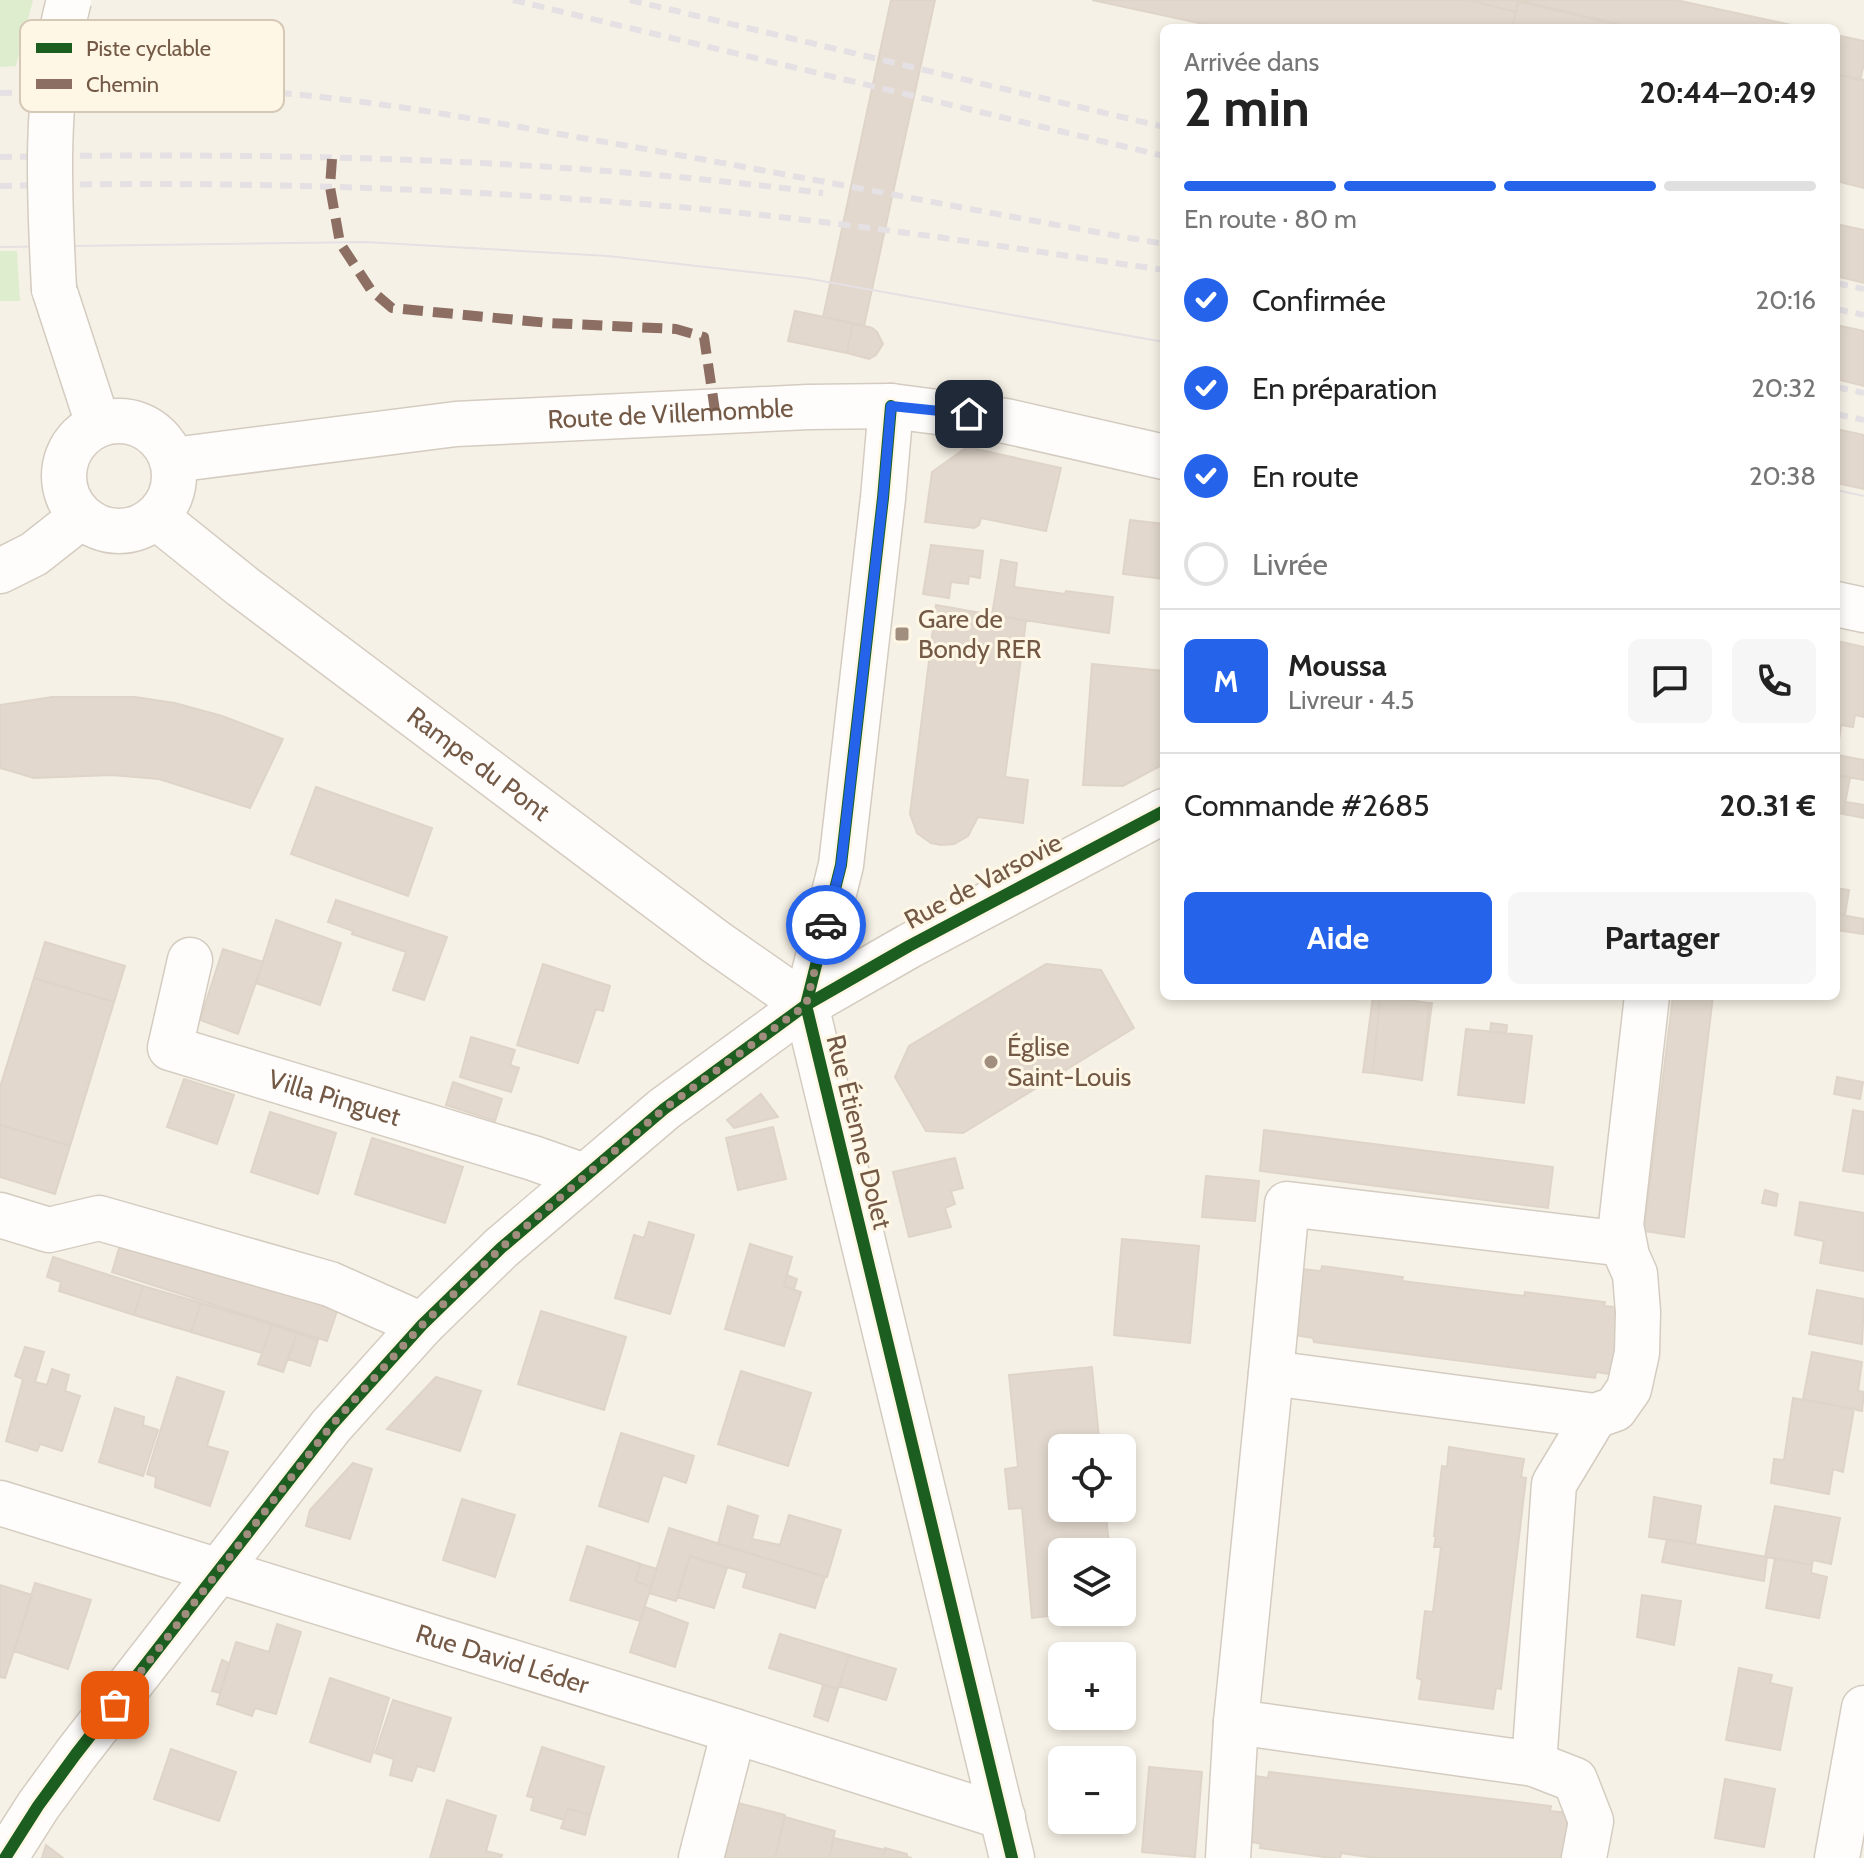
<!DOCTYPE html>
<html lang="fr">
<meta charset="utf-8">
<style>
body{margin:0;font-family:Cabin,sans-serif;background:#f6f6f6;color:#222;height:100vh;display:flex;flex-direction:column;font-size:30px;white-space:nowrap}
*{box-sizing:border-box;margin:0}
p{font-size:26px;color:#767676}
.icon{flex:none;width:44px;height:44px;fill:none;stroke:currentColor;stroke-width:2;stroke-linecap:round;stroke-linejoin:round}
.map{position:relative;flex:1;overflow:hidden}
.details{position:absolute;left:1160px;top:24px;width:680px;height:976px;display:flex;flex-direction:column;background:#fff;border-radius:12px;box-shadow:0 4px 12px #0003}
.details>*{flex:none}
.tools{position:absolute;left:1048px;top:1434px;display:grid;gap:16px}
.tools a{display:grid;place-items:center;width:88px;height:88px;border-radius:12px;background:#fff;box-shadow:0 4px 12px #0003;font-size:40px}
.pin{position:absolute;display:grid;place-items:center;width:68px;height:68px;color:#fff;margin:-34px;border-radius:16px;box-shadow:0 4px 12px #0006}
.courier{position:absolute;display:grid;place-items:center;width:80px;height:80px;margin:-40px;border:6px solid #2563eb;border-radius:50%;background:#fff;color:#222;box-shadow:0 2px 10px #0007}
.headline em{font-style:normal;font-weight:800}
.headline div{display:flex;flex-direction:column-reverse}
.headline{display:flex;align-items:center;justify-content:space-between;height:136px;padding:0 24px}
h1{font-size:52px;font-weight:800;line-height:60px}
.bar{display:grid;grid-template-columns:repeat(4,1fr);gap:12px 8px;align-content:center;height:96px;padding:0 24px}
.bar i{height:10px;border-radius:6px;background:#e0e0e0}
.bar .current{background:#2563eb}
.bar p{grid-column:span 4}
.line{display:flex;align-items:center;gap:20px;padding:0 24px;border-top:2px solid #e0e0e0}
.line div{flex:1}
.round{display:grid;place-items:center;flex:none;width:84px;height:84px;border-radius:12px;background:#f6f6f6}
ol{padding:0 24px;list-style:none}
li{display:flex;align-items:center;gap:24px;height:88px}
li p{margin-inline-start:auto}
li .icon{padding:8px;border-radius:50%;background:#2563eb;color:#fff;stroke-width:4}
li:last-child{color:#767676}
li i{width:44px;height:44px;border:4px solid #e0e0e0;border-radius:50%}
.action{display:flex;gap:16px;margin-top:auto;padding:16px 24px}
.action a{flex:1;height:92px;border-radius:12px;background:#2563eb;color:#fff;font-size:32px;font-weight:800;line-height:92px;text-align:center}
.action a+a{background:#f6f6f6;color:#222}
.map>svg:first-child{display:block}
.green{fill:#dfedcf}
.building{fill:#e2d8cd;stroke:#dfd4c8;stroke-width:2}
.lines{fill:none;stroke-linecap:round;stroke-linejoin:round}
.minor-casing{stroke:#d5ccc1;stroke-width:47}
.minor{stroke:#fefdfb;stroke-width:44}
.tram{stroke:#e4e0e3;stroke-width:2}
.rail{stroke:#e4e0e3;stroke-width:6;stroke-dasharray:12 8;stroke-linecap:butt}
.minor-bridge-casing{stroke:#d5ccc1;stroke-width:47;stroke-linecap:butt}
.minor-bridge{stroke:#fefdfb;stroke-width:44}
.quiet{stroke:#8d6e63;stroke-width:10;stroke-dasharray:20 10;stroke-linecap:butt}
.cycleway-casing{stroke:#fff7e5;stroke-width:17}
.cycleway{stroke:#1b5e20;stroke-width:12}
.done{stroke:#a18e7e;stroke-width:8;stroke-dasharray:0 14.4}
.route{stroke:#2563eb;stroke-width:10}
.poi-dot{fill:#a18e7e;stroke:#fff7e5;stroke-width:3}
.labels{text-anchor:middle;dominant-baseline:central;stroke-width:6;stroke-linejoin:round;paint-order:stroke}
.street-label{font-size:26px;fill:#735946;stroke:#fff7e5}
.poi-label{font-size:26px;fill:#735946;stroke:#fff7e5;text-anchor:start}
.key{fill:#fff7e5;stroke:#d5c8b5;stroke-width:2}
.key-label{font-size:22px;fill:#735946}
</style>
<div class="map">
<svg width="1864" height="1858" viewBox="0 0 1864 1858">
<rect width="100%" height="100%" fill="#f6f1e6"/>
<path class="green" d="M 0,0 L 33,0 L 16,66 L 0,67 Z
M 0,251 L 17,251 L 20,301 L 0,301 Z"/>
<path class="building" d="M 891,0 L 935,0 L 864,326 L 823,317 Z
M 1092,0 L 1469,0 L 1516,12 L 1512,28 L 1222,28 Z
M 1469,0 L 1519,0 L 1516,12 Z
M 1519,0 L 1676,0 L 1805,28 L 1634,28 Z
M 1518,2 L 1634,28 L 1512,28 Z
M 1836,35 L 1864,41 L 1864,64 L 1860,80 L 1836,74 Z
M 1836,74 L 1864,80 L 1864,188 L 1836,181 Z
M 1836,224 L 1864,230 L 1864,283 L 1836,276 Z
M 795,311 L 853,323 L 847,353 L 788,341 Z
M 853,323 L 872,328 L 877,332 L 883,344 L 876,355 L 869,359 L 847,353 Z
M 1836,325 L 1864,331 L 1864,386 L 1836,379 Z
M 1836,429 L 1864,435 L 1864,489 L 1836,483 Z
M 967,447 L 1061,468 L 1046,531 L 981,518 L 979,525 L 974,528 L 925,522 L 932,472 Z
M 1130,520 L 1164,524 L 1164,579 L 1123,574 Z
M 931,545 L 983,551 L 980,578 L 969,576 L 968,584 L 951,582 L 949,598 L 923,594 Z
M 1001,560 L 1017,563 L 1014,587 L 1065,594 L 1066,591 L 1113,597 L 1109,633 L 992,615 Z
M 936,605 L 1026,621 L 1005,777 L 1028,780 L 1023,823 L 978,817 L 968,836 L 954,844 L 941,845 L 931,843 L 917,833 L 910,814 Z
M 1837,641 L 1864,647 L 1864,717 L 1855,715 L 1853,727 L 1841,725 L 1837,755 L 1864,760 L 1864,780 L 1836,775 Z
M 1092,664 L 1164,671 L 1164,764 L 1123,786 L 1083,785 Z
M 52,697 L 135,697 L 175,703 L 222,716 L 283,739 L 250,808 L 159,779 L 112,775 L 34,778 L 0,768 L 0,705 Z
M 1836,775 L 1850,778 L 1843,814 L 1836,813 Z
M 316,787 L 432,828 L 408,896 L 291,854 Z
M 1846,802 L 1864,805 L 1864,818 L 1843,814 Z
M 1836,888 L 1849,890 L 1845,915 L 1836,914 Z
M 336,900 L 447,937 L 424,1000 L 393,990 L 406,952 L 352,934 L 353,931 L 328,922 Z
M 1836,914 L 1864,919 L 1863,934 L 1836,930 Z
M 276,920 L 341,943 L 320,1005 L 256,983 Z
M 45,942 L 125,966 L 114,1002 L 34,978 Z
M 223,949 L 263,962 L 238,1034 L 200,1020 Z
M 543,964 L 610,986 L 603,1011 L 596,1009 L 578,1063 L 517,1045 Z
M 1046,964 L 1101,970 L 1134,1028 L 963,1133 L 926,1131 L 895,1077 L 909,1046 Z
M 34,978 L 114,1002 L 70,1146 L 0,1125 L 0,1087 Z
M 1373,996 L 1380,996 L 1373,1073 L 1363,1072 Z
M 1380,996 L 1429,1003 L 1422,1080 L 1373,1073 Z
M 1673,996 L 1713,996 L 1684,1237 L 1644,1231 Z
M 1429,1003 L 1432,1003 L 1422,1080 Z
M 1491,1023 L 1507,1025 L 1506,1034 L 1490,1032 Z
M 1466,1029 L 1532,1036 L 1524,1103 L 1458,1095 Z
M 471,1037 L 515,1050 L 510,1065 L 519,1068 L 511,1092 L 460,1077 Z
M 1837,1077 L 1863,1082 L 1860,1099 L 1834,1094 Z
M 184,1079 L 234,1095 L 217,1144 L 167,1127 Z
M 453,1082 L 502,1099 L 495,1121 L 446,1105 Z
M 761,1094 L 778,1117 L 734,1128 L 727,1120 Z
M 1853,1110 L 1864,1112 L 1864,1174 L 1843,1171 Z
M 270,1112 L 336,1133 L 318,1194 L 251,1172 Z
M 0,1125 L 70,1146 L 55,1194 L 0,1177 Z
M 773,1127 L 786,1179 L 738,1190 L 726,1138 Z
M 1264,1130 L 1553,1167 L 1548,1208 L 1260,1171 Z
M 372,1138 L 463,1167 L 445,1223 L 355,1194 Z
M 955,1158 L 963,1188 L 951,1191 L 955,1204 L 945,1208 L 951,1227 L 909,1237 L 893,1172 Z
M 1206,1176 L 1259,1181 L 1255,1221 L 1202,1217 Z
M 1765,1190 L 1778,1194 L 1776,1206 L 1762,1203 Z
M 1800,1202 L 1864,1213 L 1864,1271 L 1820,1263 L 1824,1241 L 1795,1235 Z
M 649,1222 L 694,1235 L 670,1314 L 615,1298 L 634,1235 L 644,1238 Z
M 122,1238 L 339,1305 L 327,1341 L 112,1272 Z
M 1122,1239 L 1199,1246 L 1190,1343 L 1114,1335 Z
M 750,1244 L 792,1257 L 784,1286 L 801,1292 L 784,1346 L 725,1329 Z
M 53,1257 L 143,1286 L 134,1315 L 59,1291 L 61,1282 L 47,1277 Z
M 1322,1266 L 1403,1277 L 1402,1281 L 1524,1296 L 1525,1292 L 1605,1302 L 1604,1306 L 1624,1308 L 1616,1375 L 1596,1372 L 1595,1378 L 1314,1342 L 1313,1338 L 1294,1335 L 1302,1269 L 1321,1271 Z
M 787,1275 L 797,1279 L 794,1289 L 784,1286 Z
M 143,1286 L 201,1303 L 191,1332 L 134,1315 Z
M 1817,1290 L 1864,1299 L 1862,1344 L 1809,1334 Z
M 201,1303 L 272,1325 L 262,1353 L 191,1332 Z
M 541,1311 L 626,1337 L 604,1410 L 518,1384 Z
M 272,1325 L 297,1333 L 283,1372 L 258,1364 Z
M 297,1333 L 318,1340 L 310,1366 L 288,1359 Z
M 25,1347 L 44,1352 L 35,1382 L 47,1385 L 52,1369 L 69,1375 L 65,1391 L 80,1396 L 62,1451 L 40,1444 L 37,1451 L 6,1441 L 23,1379 L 15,1376 Z
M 1812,1352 L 1862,1362 L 1858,1391 L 1864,1392 L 1862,1411 L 1803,1399 Z
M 1092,1367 L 1100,1448 L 1062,1448 L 1062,1508 L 1105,1508 L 1110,1552 L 1062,1552 L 1062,1612 L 1084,1612 L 1032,1618 L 1022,1508 L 1009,1509 L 1005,1469 L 1018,1467 L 1009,1375 Z
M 741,1371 L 811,1393 L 788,1466 L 718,1444 Z
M 177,1377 L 224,1392 L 207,1446 L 228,1452 L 210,1506 L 155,1487 L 156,1477 L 147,1474 Z
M 436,1377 L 481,1391 L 460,1451 L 387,1429 Z
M 1793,1398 L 1854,1409 L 1843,1472 L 1833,1469 L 1829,1494 L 1771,1483 L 1774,1459 L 1784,1460 Z
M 115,1408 L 144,1417 L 143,1425 L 158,1430 L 143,1476 L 99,1462 Z
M 621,1433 L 694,1456 L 686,1483 L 663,1475 L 648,1522 L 599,1506 Z
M 1449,1447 L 1524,1459 L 1521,1477 L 1526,1478 L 1501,1689 L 1496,1688 L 1493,1709 L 1419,1699 L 1422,1680 L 1417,1678 L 1425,1611 L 1433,1612 L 1441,1547 L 1434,1547 L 1436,1536 L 1434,1536 L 1442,1466 L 1447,1467 Z
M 353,1463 L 372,1469 L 350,1539 L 306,1526 L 310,1510 Z
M 1654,1497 L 1701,1506 L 1695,1544 L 1649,1537 Z
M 462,1499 L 515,1515 L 495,1577 L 443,1560 Z
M 728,1506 L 758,1516 L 752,1539 L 780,1545 L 789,1515 L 841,1530 L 827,1577 L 718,1544 Z
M 1775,1506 L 1840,1518 L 1831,1564 L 1813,1560 L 1812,1565 L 1765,1557 Z
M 669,1528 L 825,1577 L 815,1608 L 743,1587 L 747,1573 L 690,1556 L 676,1601 L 649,1593 Z
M 1667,1539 L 1767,1557 L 1764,1581 L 1662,1562 Z
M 587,1546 L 641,1564 L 635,1581 L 651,1587 L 640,1621 L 570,1600 Z
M 690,1556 L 727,1568 L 714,1608 L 677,1597 Z
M 1775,1558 L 1812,1565 L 1811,1573 L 1827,1577 L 1819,1618 L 1766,1608 Z
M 640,1564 L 657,1569 L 651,1587 L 635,1581 Z
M 35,1583 L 91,1600 L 68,1669 L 14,1651 Z
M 0,1585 L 32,1595 L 5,1678 L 0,1677 Z
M 1642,1595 L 1681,1601 L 1674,1645 L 1637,1637 Z
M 645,1607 L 688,1623 L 675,1667 L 630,1652 Z
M 277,1624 L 301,1632 L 276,1714 L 255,1708 L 252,1716 L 217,1704 L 236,1642 L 269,1652 Z
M 780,1634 L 849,1655 L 838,1689 L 769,1668 Z
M 849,1655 L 896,1669 L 886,1700 L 839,1686 Z
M 222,1660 L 229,1663 L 220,1693 L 212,1691 Z
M 1739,1668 L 1772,1675 L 1770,1683 L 1792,1688 L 1780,1750 L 1726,1740 Z
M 330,1678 L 389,1698 L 370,1762 L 310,1742 Z
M 823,1685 L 838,1689 L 828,1721 L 814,1716 Z
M 393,1700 L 451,1718 L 434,1771 L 417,1766 L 412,1781 L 390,1775 L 394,1759 L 375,1753 Z
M 542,1747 L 604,1767 L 590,1815 L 568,1809 L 564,1820 L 531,1810 L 534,1798 L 527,1796 Z
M 171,1749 L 236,1772 L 219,1821 L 154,1799 Z
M 1149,1767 L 1202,1772 L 1195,1857 L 1142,1852 Z
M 1269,1772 L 1551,1806 L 1550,1811 L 1569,1813 L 1563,1858 L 1375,1858 L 1341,1853 L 1340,1858 L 1331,1858 L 1260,1848 L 1261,1844 L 1242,1840 L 1249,1775 L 1268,1778 Z
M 1725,1779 L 1775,1789 L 1764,1847 L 1715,1838 Z
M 447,1800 L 496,1816 L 486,1851 L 502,1855 L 501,1858 L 430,1858 Z
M 734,1802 L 785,1815 L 775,1858 L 721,1858 Z
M 568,1809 L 590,1815 L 585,1835 L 561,1828 Z
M 785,1817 L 835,1831 L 829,1858 L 775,1858 Z
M 834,1838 L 885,1850 L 883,1858 L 829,1858 Z
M 46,1845 L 63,1858 L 42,1858 Z
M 885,1848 L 907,1854 L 907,1857 L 912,1858 L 883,1858 Z"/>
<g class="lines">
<defs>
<g id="minor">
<path d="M 54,289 L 98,424"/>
<path d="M 891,406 L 883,498 L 841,865 L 806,1005 L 1012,1858"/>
<circle cx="119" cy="476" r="55"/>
<path id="s1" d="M 173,460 L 456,424 L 808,407 L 891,406 L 1006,421 L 1164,457"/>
<path id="s2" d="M 156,517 L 242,586 L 716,942 L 806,1005"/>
<path d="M 0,571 L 34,554 L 81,517"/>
<path d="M 1836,604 L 1864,610"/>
<path id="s3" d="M 190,960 L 170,1048 L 533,1158 L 584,1176"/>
<path d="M 0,1215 L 49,1230 L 99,1218 L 330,1284 L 422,1325"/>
<path d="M 1624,1244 L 1287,1204 L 1271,1373 L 1595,1416 L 1615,1409 L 1629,1389 L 1637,1353 L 1638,1312 L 1635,1274 L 1627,1256 L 1621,1225 L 1647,996"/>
<path d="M 1271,1373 L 1236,1722 L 1534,1764 L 1554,1484 L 1595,1416"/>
<path id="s4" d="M 0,1503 L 734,1731 L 1003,1817"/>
<path d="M 1534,1764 L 1575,1780 L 1591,1821 L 1584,1858"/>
<path d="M 5,1858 L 38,1806 L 76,1754 L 331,1426 L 422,1325 L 501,1248 L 664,1109 L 806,1005 L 909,946 L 1164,811"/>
<path d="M 701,1858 L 734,1731"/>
<path d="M 1228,1858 L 1236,1722"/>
<path d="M 1837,1858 L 1864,1708"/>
</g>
</defs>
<use href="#minor" class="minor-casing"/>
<use href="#minor" class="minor"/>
<path class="tram" d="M 0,247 L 365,242 L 608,256 L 805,278 L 1164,342
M 1836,490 L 1864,496"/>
<path class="rail" d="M 513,0 L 1164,156
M 630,0 L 1164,127
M 0,93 C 76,91 153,86 229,90 C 352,95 473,119 594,140 C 784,173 974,211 1164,244
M 0,157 C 273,152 552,158 823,193
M 0,186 C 230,180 461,188 690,208 C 848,222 1006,247 1164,270
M 1836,283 L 1864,289
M 1836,309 L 1864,315
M 1836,387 L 1864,393
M 1836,414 L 1864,420"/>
<defs>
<path id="minor-bridge" d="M 54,289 C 49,193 44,94 69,0"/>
</defs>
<use href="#minor-bridge" class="minor-bridge-casing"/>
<use href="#minor-bridge" class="minor-bridge"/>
<path class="quiet" d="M 332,159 L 330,187 L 340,243 L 371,290 L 392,308 L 549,323 L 676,329 L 704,337 L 715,411"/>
<defs>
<path id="cycleway" d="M 891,406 L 883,498 L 841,865 L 806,1005 L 1012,1858
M 5,1858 L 38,1806 L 76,1754 L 331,1426 L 422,1325 L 501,1248 L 664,1109 L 806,1005 L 909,946 L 1164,811"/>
</defs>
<use href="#cycleway" class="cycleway-casing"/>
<use href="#cycleway" class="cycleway"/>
</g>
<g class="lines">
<path class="done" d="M 115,1705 L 331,1426 L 422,1325 L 501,1248 L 664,1109 L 806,1005 L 826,925"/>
<path class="route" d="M 826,925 L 841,865 L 883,498 L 891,406 L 969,414"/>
</g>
<g class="poi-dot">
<rect x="894" y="626" width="16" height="16" rx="4"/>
<circle cx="991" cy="1062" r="8"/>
</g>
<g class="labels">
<g class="street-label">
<text stroke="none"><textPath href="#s1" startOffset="500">Route de Villemomble</textPath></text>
<text stroke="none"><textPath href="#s2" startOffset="406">Rampe du Pont</textPath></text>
<text transform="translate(983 881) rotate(-28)">Rue de Varsovie</text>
<text stroke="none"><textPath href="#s3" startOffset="262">Villa Pinguet</textPath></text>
<text transform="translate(859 1132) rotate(76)">Rue Étienne Dolet</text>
<text stroke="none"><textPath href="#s4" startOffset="526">Rue David Léder</textPath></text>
</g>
<g class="poi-label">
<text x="918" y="619">Gare de<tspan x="918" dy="30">Bondy RER</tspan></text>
<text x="1007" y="1047">Église<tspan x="1007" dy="30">Saint-Louis</tspan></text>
</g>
</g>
<rect x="20" y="20" width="264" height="92" rx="12" class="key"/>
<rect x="36" y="43" width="36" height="10" fill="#1b5e20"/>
<rect x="36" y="79" width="36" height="10" fill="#8d6e63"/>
<g class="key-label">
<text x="86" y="56">Piste cyclable</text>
<text x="86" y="92">Chemin</text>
</g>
</svg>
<div class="tools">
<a><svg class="icon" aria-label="locate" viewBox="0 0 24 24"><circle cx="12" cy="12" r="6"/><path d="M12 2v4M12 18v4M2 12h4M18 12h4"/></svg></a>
<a><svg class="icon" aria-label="layers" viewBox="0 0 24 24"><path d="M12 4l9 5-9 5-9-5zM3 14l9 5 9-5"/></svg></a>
<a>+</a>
<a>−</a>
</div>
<div class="pin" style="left:115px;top:1705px;background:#ea580c"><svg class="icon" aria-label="bag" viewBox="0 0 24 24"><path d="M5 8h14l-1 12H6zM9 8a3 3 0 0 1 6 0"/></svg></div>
<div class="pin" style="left:969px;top:414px;background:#1f2937"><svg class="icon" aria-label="home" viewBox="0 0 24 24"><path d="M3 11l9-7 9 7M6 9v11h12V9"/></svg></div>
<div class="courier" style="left:826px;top:925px"><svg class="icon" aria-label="car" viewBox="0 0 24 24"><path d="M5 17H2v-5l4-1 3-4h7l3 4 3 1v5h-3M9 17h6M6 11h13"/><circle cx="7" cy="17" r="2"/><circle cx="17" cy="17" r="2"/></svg></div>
<section class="details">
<div class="headline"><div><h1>2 min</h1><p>Arrivée dans</p></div><em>20:44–20:49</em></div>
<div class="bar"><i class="current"></i><i class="current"></i><i class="current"></i><i></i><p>En route · 80 m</p></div>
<ol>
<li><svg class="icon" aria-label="check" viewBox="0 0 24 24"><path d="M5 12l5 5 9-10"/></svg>Confirmée<p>20:16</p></li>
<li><svg class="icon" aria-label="check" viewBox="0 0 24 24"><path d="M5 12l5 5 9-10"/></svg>En préparation<p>20:32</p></li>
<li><svg class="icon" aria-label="check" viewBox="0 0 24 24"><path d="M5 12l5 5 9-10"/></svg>En route<p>20:38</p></li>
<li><i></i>Livrée</li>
</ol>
<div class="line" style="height:144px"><b class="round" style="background:#2563eb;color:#fff">M</b><div><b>Moussa</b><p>Livreur · 4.5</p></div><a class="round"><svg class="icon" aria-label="chat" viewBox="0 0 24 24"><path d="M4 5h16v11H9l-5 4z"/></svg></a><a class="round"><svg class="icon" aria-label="phone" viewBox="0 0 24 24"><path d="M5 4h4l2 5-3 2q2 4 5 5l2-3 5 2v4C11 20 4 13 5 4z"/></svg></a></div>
<div class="line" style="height:104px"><div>Commande #2685</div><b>20.31 €</b></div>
<div class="action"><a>Aide</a><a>Partager</a></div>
</section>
</div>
